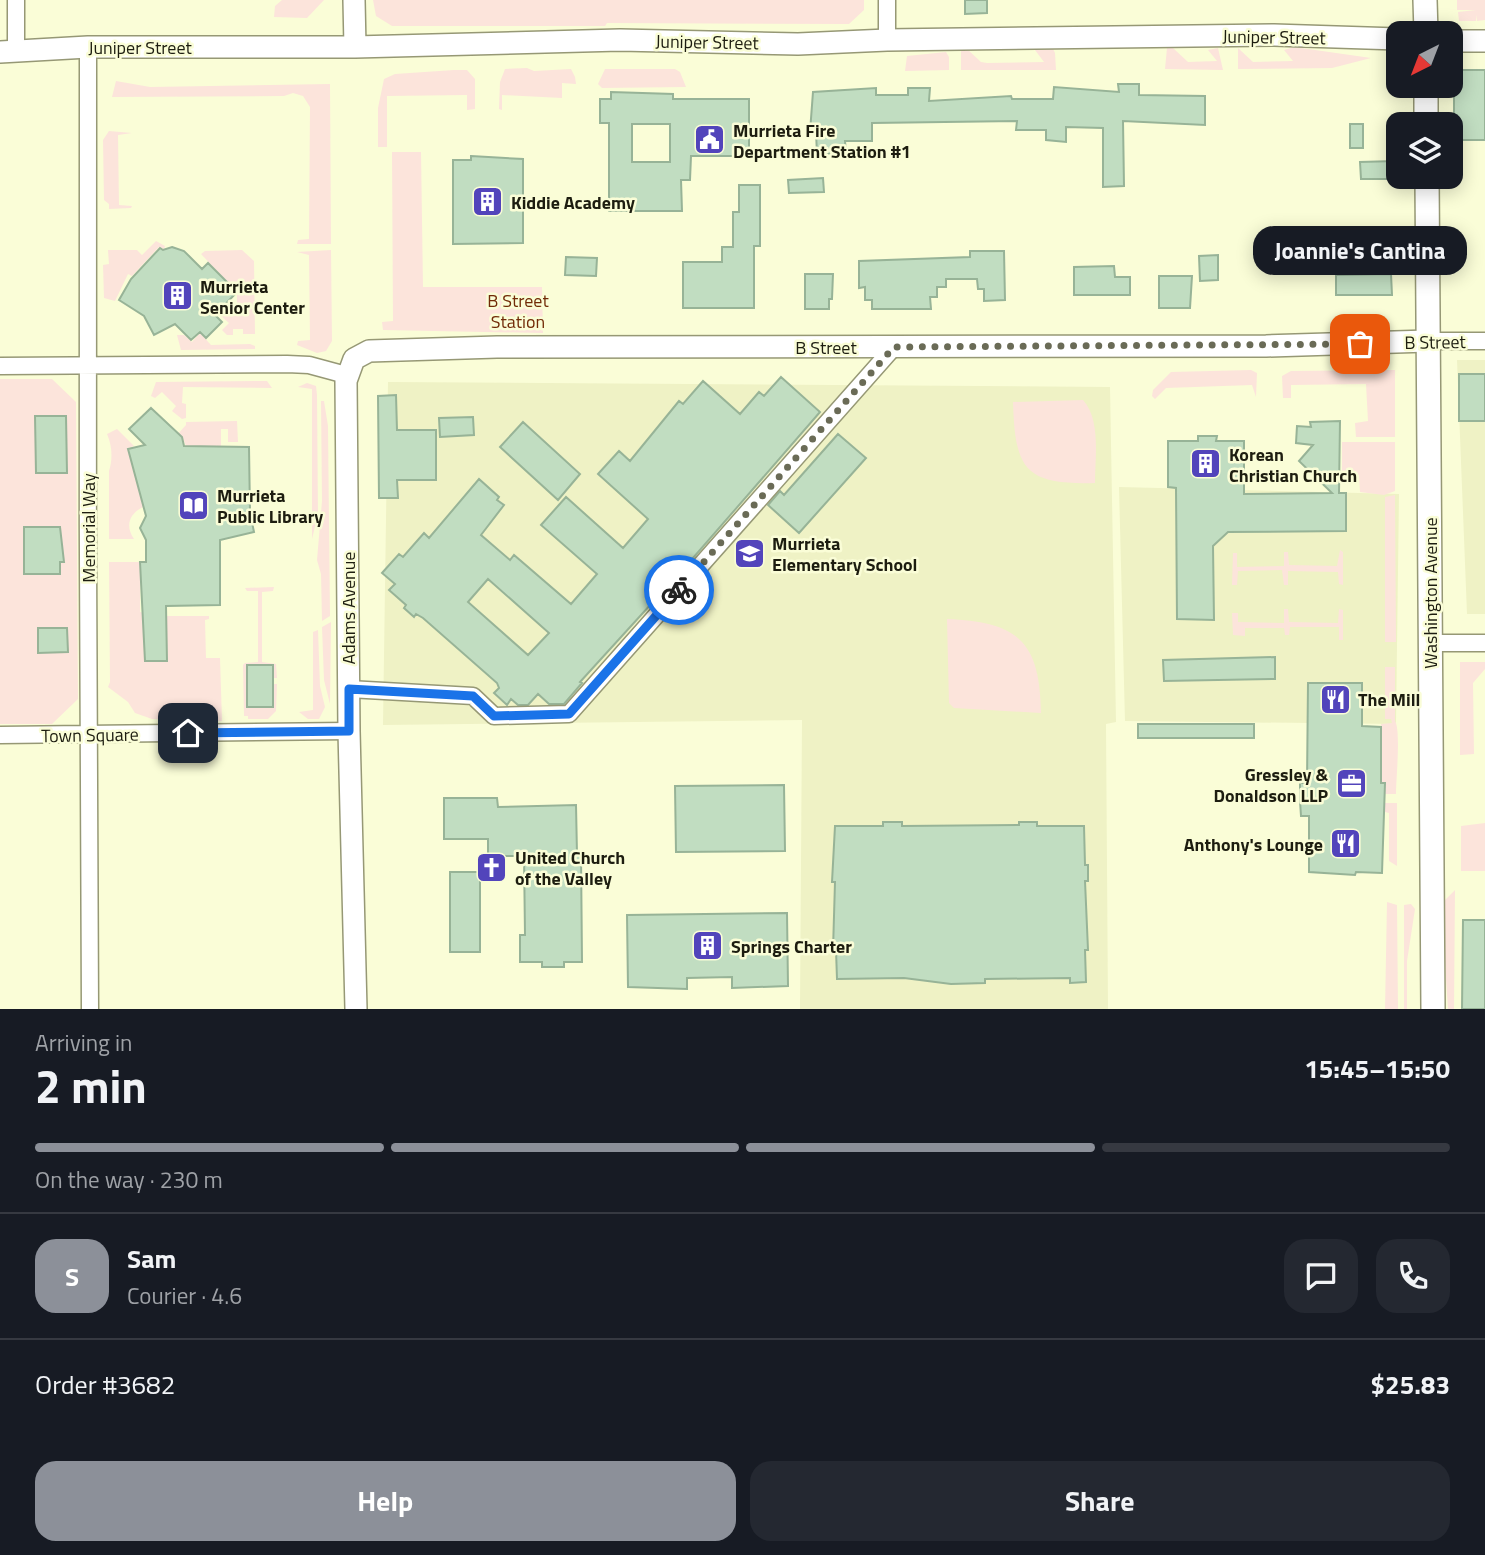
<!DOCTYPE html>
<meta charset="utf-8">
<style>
body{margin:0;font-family:"Titillium Web",sans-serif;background:#242831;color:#f1f3f6;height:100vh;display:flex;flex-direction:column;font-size:26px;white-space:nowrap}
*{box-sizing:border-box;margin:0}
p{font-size:23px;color:#9ea1a6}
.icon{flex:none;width:38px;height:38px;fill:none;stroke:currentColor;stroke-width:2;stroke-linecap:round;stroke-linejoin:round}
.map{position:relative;height:1009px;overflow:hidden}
.sheet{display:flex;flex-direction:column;background:#171b24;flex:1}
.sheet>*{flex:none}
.needle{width:46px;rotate:222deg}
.buttons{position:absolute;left:1386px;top:21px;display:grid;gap:14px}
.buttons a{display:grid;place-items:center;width:77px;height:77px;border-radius:14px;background:#171b24;box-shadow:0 4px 18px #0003;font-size:35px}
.pin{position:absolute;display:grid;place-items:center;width:60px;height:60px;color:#fff;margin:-30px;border-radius:14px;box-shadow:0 4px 10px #0006}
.courier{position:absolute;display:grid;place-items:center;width:70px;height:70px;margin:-35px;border:5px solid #1a73e8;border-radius:50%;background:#fff;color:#222;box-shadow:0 2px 9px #0007}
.bubble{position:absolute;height:49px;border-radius:21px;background:#171b24;box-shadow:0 4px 18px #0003;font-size:23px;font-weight:700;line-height:49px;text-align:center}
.overview em{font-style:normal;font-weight:700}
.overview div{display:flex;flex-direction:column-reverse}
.overview{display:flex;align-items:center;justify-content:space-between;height:119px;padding:0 35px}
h1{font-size:46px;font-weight:700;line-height:52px}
.bar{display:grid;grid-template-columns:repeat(4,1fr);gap:10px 7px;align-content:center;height:84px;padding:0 35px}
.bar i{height:9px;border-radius:5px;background:#363941}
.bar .active{background:#8c9099}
.bar p{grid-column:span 4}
.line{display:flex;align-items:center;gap:18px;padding:0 35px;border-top:2px solid #363941}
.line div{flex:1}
.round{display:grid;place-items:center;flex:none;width:74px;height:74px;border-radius:21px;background:#242831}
.primary-button{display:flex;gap:14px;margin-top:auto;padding:14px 35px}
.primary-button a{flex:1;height:80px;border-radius:21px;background:#8c9099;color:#fff;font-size:28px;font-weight:700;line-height:80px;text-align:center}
.primary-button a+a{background:#242831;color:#f1f3f6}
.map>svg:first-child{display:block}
.built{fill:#eff2c5}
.green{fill:#fce4db}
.building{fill:#c1ddc1;stroke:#97b397;stroke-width:2;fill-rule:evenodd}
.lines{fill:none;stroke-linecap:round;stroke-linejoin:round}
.minor-casing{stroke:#969875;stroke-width:19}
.tertiary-casing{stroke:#969875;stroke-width:24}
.secondary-casing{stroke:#969875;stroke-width:26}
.minor{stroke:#fff;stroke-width:16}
.tertiary{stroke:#fff;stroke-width:21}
.secondary{stroke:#fff;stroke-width:23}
.done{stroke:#6a6b56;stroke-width:7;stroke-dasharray:0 12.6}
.route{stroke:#1a73e8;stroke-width:9}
.labels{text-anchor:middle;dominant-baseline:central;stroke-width:5;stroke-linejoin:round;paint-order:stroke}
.street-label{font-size:18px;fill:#1d1d10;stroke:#fafdd7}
.poi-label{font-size:18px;font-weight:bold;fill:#1d1d10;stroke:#fafdd7;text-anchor:start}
.park-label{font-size:18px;fill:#712a07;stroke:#fafdd7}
</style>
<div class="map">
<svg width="1485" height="1009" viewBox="0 0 1485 1009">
<rect width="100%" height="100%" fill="#fafdd7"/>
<path class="built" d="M 1457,360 L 1485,360 L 1485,614 L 1467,614 Z
M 388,382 L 1110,387 L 1116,722 L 1106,724 L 1108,1009 L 800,1009 L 802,720 L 383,725 Z
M 1119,487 L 1399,494 L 1396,724 L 1125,721 Z"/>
<path class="green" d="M 282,0 L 324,0 L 307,18 L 274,17 L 275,6 Z
M 373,0 L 864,0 L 864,10 L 849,24 L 607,23 L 605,26 L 392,26 L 376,16 Z
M 1457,0 L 1485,0 L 1485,20 L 1477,21 L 1476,15 L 1476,21 L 1459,21 L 1458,12 L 1476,10 L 1457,10 Z
M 1294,47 L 1371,58 L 1332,68 L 1238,69 L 1238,48 L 1253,62 L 1293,61 L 1284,50 Z
M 1167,48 L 1173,48 L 1188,62 L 1217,61 L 1208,50 L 1218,48 L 1223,70 L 1165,69 Z
M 967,49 L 981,62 L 987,63 L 1044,62 L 1035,50 L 1053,49 L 1055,53 L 1056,70 L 961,70 L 961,51 Z
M 946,52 L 949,57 L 949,70 L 905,71 L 907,56 Z
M 527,68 L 534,71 L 571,69 L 575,77 L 576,84 L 562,83 L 562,98 L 502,95 L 502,110 L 499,109 L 500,82 L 505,69 Z
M 605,69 L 675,69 L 680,72 L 686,87 L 602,88 L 598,84 Z
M 454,70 L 467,70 L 475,79 L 475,109 L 467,110 L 467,95 L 387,96 L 387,147 L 378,147 L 378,108 L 384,79 L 395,74 Z
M 116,81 L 150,87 L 330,84 L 331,244 L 297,244 L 298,240 L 309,239 L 310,107 L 303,96 L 293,93 L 284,96 L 112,97 Z
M 109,131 L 132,133 L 118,135 L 119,205 L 132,206 L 131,208 L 109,209 L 109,204 L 104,200 L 103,140 Z
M 392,152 L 421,152 L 423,287 L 542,287 L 543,333 L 383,330 L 382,322 L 393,321 Z
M 156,241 L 165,246 L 164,249 L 159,247 L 132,276 L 128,274 L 115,301 L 104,298 L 103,265 L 109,264 L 108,250 L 137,250 L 142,255 Z
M 242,250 L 254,261 L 255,334 L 243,334 L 243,329 L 233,329 L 233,335 L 227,335 L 222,330 L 229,323 L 220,315 L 223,312 L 237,312 L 237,292 L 201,254 L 205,251 Z
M 331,250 L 332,341 L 326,351 L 317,353 L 297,345 L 298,341 L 310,340 L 309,255 L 297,252 Z
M 200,333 L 211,345 L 250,344 L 255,346 L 255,349 L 181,350 L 177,335 L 184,335 L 192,342 Z
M 1251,370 L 1257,373 L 1256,397 L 1252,385 L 1166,388 L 1155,399 L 1152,396 L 1153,390 L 1171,372 Z
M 1395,370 L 1395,437 L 1356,437 L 1355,423 L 1368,421 L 1366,384 L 1291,385 L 1291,398 L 1283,398 L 1282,376 L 1291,371 Z
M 0,379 L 52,379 L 76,402 L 78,699 L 52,724 L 0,724 Z
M 267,381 L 272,388 L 183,387 L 182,403 L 186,404 L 186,418 L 182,419 L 172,411 L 176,406 L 162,392 L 155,398 L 151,396 L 156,382 Z
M 307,383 L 316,386 L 317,395 L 318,514 L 312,539 L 312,389 L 298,387 Z
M 1083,400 C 1101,420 1095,457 1095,483 C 1025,485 1015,470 1013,402 Z
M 321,401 L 324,401 L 328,426 L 330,616 L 322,621 L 321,574 L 317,560 L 322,501 Z
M 237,421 L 238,442 L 228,442 L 228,429 L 221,429 L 221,446 L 186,446 L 182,436 L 176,436 L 186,425 L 186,422 Z
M 117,429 L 134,446 L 128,448 L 143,507 C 129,514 125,526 134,539 L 109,539 L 109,471 C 113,459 112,445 107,434 Z
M 1342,442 L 1395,442 L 1395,491 L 1384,495 L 1360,492 L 1359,475 L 1342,473 Z
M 1395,495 L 1396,642 L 1385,642 L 1385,497 Z
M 1340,550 L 1343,552 L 1343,585 L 1339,584 L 1338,572 L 1288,571 L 1288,585 L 1284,585 L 1282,570 L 1238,571 L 1237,585 L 1232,585 L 1233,553 L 1237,553 L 1237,567 L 1284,566 L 1284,552 L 1288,552 L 1289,565 L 1337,566 Z
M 109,562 L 140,562 L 140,612 L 144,613 L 145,661 L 167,661 L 167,616 L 209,616 L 209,619 L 205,620 L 206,658 L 220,658 L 222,721 L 152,719 L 135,713 L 128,702 L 108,687 L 110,682 Z
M 274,587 L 273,591 L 262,592 L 262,662 L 276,664 L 277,678 L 273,678 L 273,665 L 273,684 L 277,684 L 276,711 L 268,719 L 248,719 L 248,716 L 244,716 L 243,665 L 245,663 L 258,662 L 258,591 L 247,591 L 245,588 Z
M 1284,609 L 1288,609 L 1289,622 L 1338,623 L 1339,609 L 1343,610 L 1343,640 L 1339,640 L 1339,627 L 1290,627 L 1289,635 L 1285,635 L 1284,628 L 1245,628 L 1245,636 L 1233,635 L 1232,613 L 1238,613 L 1238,622 L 1284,623 Z
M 947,619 C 1017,622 1040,640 1041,713 L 954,708 L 949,703 Z
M 331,622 L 330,704 L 324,680 L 322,627 Z
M 318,630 L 320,686 L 325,707 L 319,719 L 308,719 L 299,712 L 313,710 L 313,632 Z
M 1460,662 L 1485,662 L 1485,669 L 1473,683 L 1474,754 L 1460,755 Z
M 1385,667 L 1395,667 L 1395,721 C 1401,730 1396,779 1396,794 L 1385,794 L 1385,783 L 1381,783 L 1381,724 L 1392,723 L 1391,719 L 1385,719 Z
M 1385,803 L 1397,803 L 1397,866 L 1389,861 L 1389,813 L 1385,812 Z
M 1485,823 L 1485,871 L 1461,871 L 1461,826 Z
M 1455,890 L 1454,1009 L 1448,1009 L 1441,904 Z
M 1387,902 L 1397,905 L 1398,1009 L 1385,1009 Z
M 1411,904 L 1415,909 L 1407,961 L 1407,1009 L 1404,1009 L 1404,905 Z"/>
<path class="building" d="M 965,0 L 987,0 L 987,13 L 965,14 Z
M 1454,70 L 1485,70 L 1485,140 L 1454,140 Z
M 1118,84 L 1139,84 L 1139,95 L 1205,96 L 1205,125 L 1123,121 L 1124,186 L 1103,187 L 1103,128 L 1066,127 L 1066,142 L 1046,140 L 1046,130 L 1016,130 L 1017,121 L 872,123 L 872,141 L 845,141 L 846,153 L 817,154 L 816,132 L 810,132 L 813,92 L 876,88 L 876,95 L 908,95 L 908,88 L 930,88 L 929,101 L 1011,96 L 1012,99 L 1053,99 L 1054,87 L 1119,92 Z
M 611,92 L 673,94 L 673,99 L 749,99 L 749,156 L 691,156 L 690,180 L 681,180 L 682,211 L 609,211 L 609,123 L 600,123 L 600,99 L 611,99 ZM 632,124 L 670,124 L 670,162 L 632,162 Z
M 1350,124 L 1363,124 L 1363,148 L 1350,148 Z
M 471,156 L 523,159 L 523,243 L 453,244 L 453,160 L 471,160 Z
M 1395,161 L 1395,179 L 1361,179 L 1360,162 Z
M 823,178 L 824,192 L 789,193 L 788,180 Z
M 739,185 L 760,185 L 760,246 L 754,246 L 754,308 L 683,308 L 683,262 L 722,262 L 722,247 L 733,247 L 733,212 L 739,212 Z
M 172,247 L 184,251 L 202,269 L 208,263 L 237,292 L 215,315 L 222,322 L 206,338 L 200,332 L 191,340 L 175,324 L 154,335 L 144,316 L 119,300 L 131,279 L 160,248 L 163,250 Z
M 970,251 L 1004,251 L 1005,300 L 984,301 L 984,289 L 978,289 L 977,279 L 946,279 L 946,287 L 937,287 L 937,297 L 930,297 L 931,309 L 872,309 L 872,300 L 865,300 L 865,287 L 859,288 L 859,261 L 970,257 Z
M 1218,255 L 1218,280 L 1200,281 L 1199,256 Z
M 566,257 L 597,258 L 596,276 L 565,275 Z
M 1114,266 L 1115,277 L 1130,277 L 1130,295 L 1074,295 L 1074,267 Z
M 805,274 L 833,274 L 832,299 L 829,299 L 829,309 L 805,309 Z
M 1391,274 L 1392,295 L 1336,295 L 1336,275 Z
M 1159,276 L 1192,276 L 1190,308 L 1159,308 Z
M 1459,374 L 1485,374 L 1485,421 L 1459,421 Z
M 781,377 L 820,412 L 693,558 L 580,682 L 582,683 L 564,704 L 549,704 L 538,694 L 528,705 L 518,705 L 511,699 L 507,705 L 494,693 L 499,688 L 497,683 L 423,618 L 416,614 L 414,617 L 404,608 L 406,605 L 389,590 L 395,584 L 382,573 L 399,554 L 403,557 L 424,533 L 429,538 L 479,479 L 499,497 L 497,500 L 504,505 L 481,535 L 510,560 L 514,555 L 571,604 L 597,574 L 541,525 L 566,497 L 623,548 L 648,519 L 598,474 L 619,451 L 630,461 L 679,401 L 683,404 L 703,381 L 740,414 L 759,392 L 764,396 ZM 488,579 L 549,633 L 528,655 L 468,602 Z
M 396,395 L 397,430 L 436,430 L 436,480 L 397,480 L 398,498 L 379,498 L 378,396 Z
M 151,408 L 182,437 L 184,446 L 249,447 L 250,513 L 254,532 L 220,540 L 220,605 L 166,606 L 167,661 L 145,661 L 140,562 L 146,562 L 146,540 L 140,528 L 146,516 L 128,449 L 145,445 L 129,429 Z
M 35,416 L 66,416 L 67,473 L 36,473 Z
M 473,417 L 474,435 L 440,437 L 439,418 Z
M 1340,421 L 1339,493 L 1346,493 L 1346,531 L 1228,532 L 1213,546 L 1214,620 L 1177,619 L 1176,488 L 1168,487 L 1168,441 L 1198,441 L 1198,436 L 1217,436 L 1216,441 L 1244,441 L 1244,494 L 1332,493 L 1299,461 L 1313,445 L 1296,443 L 1297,426 L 1311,427 L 1310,422 Z
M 523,422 L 580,474 L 558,500 L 500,447 Z
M 838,434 L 866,458 L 799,533 L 768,505 L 780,491 L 784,495 Z
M 24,527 L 60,527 L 64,562 L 60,562 L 60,574 L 24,574 Z
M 38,628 L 67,628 L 68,652 L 38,653 Z
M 1275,657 L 1275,679 L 1164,681 L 1163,660 Z
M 247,665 L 273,665 L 273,707 L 247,707 Z
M 1308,683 L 1362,683 L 1362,726 L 1381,727 L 1381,783 L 1385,783 L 1382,873 L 1356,872 L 1355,875 L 1309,872 L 1309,816 L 1301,816 L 1300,801 L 1300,783 L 1307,783 Z
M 1138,724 L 1254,724 L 1254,738 L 1138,738 Z
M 784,785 L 785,851 L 676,852 L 675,786 Z
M 444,798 L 497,798 L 498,807 L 576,805 L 577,854 L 581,854 L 582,962 L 564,962 L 564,967 L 542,967 L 542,962 L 520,962 L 520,935 L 525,935 L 524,856 L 488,856 L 488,839 L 444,839 Z
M 883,822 L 902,822 L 902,826 L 1019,825 L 1019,822 L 1037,822 L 1037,826 L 1084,826 L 1085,865 L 1088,865 L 1088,881 L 1085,881 L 1088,950 L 1085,950 L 1086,982 L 1070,983 L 1070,978 L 985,979 L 985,983 L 951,984 L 904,978 L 837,979 L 836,950 L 833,950 L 835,882 L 832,882 L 835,826 L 883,826 Z
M 450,872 L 480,872 L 480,952 L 450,952 Z
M 787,913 L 788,986 L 732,988 L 732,977 L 687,978 L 687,989 L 628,987 L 627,915 Z
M 1463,920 L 1485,920 L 1485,1009 L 1462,1009 Z"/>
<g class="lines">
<defs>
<path id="minor" d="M 887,0 L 887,40
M 88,47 C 86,368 89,688 90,1009
M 16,50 L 16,0
M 1428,341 L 1485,341
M 0,366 L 287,364 L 309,365 L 346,375
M 1431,643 L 1485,643
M 349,689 L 473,696 L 494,716 L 569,714 L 894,347
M 0,735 L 349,731"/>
<path id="tertiary" d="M 354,0 L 355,47
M 1451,41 L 1485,41
M 0,52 L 88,47 L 355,47 L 620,40 L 798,44 L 887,40 L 1274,35 L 1398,39
M 356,1009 L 349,731 L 346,381 L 354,359 L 369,351 L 497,347 L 1266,346 L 1428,341"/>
<path id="secondary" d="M 1425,0 L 1426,33
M 1426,86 L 1426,124
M 1427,177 L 1433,1009"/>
</defs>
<use href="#minor" class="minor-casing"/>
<use href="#tertiary" class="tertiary-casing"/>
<use href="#secondary" class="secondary-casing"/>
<use href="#minor" class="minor"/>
<use href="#tertiary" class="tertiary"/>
<use href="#secondary" class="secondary"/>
</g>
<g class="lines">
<path class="done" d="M 679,590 L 894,347 L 1360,344"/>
<path class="route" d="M 188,733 L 349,731 L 349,689 L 473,696 L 494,716 L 569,714 L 679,590"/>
</g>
<defs>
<symbol id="civic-square" viewBox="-11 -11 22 22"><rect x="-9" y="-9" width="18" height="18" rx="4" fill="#5244bb" stroke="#fafdd7"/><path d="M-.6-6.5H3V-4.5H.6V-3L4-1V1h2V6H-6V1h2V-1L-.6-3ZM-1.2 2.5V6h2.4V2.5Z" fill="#fff"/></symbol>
<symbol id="building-square" viewBox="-11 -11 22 22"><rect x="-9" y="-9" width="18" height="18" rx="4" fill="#5244bb" stroke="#fafdd7"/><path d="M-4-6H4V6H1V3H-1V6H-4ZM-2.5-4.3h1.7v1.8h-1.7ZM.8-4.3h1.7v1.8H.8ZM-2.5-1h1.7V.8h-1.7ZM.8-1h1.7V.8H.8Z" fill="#fff"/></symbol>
<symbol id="library-square" viewBox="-11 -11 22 22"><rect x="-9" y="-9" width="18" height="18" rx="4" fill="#5244bb" stroke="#fafdd7"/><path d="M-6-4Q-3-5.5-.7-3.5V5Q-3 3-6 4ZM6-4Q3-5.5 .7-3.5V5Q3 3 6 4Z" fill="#fff"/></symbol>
<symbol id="school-square" viewBox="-11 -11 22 22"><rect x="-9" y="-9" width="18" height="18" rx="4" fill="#5244bb" stroke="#fafdd7"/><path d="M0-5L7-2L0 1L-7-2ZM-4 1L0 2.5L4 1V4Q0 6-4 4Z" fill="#fff"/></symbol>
<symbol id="restaurant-square" viewBox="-11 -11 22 22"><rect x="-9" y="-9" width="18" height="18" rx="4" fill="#5244bb" stroke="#fafdd7"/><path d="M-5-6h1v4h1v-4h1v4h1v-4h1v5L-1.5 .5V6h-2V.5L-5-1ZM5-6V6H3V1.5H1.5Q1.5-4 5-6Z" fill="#fff"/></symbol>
<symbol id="office-square" viewBox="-11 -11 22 22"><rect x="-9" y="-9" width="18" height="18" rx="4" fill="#5244bb" stroke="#fafdd7"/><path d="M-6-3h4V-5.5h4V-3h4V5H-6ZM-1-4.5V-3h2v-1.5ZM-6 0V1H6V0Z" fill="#fff"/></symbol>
<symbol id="church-square" viewBox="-11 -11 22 22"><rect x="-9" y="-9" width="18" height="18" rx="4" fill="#5244bb" stroke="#fafdd7"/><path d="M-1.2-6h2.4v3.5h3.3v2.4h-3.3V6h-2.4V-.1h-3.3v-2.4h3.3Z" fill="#fff"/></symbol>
</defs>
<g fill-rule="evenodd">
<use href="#civic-square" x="692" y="122" width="35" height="35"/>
<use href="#building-square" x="470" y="184" width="35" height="35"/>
<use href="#building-square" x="160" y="278" width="35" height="35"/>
<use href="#building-square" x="1188" y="446" width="35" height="35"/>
<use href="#library-square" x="176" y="488" width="35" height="35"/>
<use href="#school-square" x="732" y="536" width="35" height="35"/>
<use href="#restaurant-square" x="1318" y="682" width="35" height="35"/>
<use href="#office-square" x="1334" y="766" width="35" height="35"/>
<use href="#restaurant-square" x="1328" y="826" width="35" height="35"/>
<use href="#church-square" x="474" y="850" width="35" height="35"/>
<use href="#building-square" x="690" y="928" width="35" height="35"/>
</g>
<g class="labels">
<g class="street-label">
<text transform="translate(1274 37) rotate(1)">Juniper Street</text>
<text transform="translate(707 42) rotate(1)">Juniper Street</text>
<text x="140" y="47">Juniper Street</text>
<text transform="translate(1435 342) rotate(-1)">B Street</text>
<text x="826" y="347">B Street</text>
<text transform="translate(88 528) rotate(-90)">Memorial Way</text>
<text transform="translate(1430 593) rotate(-90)">Washington Avenue</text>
<text transform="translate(348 608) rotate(-90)">Adams Avenue</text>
<text transform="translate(90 735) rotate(-1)">Town Square</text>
</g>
<g class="poi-label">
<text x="733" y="130">Murrieta Fire<tspan x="733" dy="21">Department Station #1</tspan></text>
<text x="511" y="202">Kiddie Academy</text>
<text x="200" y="286">Murrieta<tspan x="200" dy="21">Senior Center</tspan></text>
<text x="1229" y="454">Korean<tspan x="1229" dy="21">Christian Church</tspan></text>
<text x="217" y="495">Murrieta<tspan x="217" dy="21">Public Library</tspan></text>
<text x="772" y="543">Murrieta<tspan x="772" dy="21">Elementary School</tspan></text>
<text x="1358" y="699">The Mill</text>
<text x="1328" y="774" text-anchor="end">Gressley &amp;<tspan x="1328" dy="21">Donaldson LLP</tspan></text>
<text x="1323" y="844" text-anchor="end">Anthony's Lounge</text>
<text x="515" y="857">United Church<tspan x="515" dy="21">of the Valley</tspan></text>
<text x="731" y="946">Springs Charter</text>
</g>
<g class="park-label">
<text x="518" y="300">B Street<tspan x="518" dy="21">Station</tspan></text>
</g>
</g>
</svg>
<div class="buttons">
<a><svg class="needle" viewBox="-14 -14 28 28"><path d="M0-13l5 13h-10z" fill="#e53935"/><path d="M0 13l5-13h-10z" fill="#9ea1a6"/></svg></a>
<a><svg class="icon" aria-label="layers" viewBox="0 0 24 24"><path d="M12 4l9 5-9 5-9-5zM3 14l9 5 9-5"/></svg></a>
</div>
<div class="pin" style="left:1360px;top:344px;background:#ea580c"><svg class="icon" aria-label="bag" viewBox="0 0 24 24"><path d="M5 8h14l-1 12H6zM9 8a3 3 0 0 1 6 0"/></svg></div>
<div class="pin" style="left:188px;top:733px;background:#1f2937"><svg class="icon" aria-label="home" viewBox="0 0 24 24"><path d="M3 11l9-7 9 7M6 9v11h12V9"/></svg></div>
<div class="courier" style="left:679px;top:590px"><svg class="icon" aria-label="bike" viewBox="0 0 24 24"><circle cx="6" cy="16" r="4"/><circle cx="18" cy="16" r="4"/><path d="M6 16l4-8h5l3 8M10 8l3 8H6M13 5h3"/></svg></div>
<div class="bubble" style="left:1253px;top:226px;width:214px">Joannie's Cantina</div>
</div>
<section class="sheet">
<div class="overview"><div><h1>2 min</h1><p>Arriving in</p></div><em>15:45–15:50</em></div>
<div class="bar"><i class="active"></i><i class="active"></i><i class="active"></i><i></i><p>On the way · 230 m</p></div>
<div class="line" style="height:126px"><b class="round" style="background:#8c9099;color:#fff">S</b><div><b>Sam</b><p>Courier · 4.6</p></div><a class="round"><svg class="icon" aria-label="chat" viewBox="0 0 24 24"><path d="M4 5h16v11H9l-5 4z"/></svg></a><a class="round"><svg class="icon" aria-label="phone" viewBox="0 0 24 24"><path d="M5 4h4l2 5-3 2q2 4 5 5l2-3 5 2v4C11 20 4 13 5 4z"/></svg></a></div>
<div class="line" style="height:91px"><div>Order #3682</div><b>$25.83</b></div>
<div class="primary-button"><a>Help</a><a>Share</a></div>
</section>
